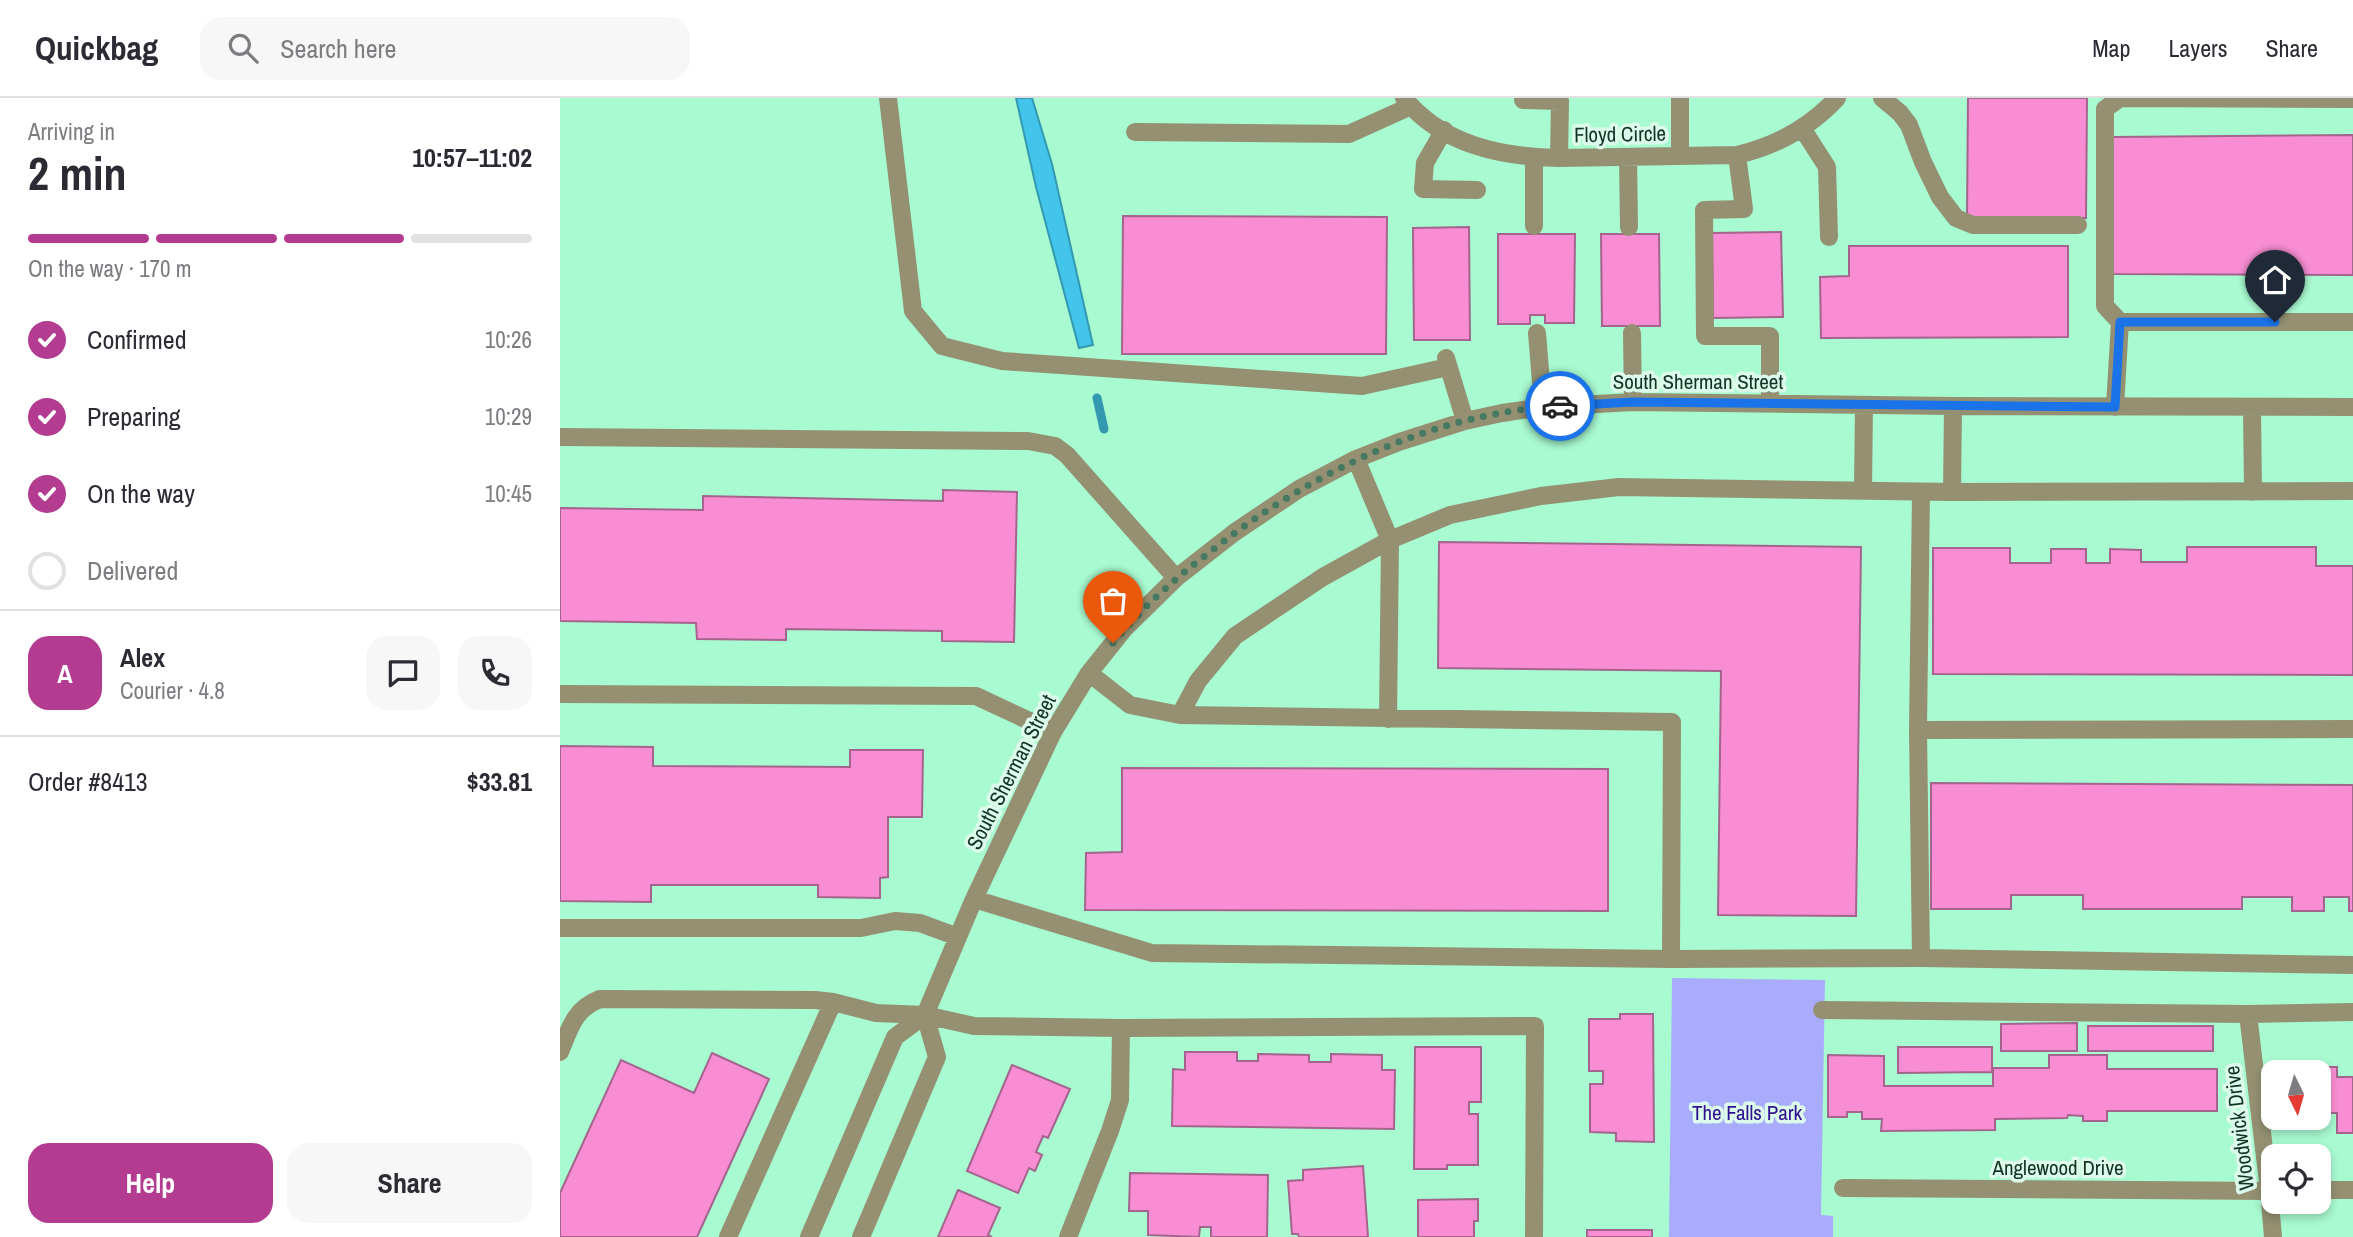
<!DOCTYPE html>
<meta charset="utf-8">
<style>
body{margin:0;font-family:"Archivo Narrow",sans-serif;background:#f7f7f7;color:#2b2b33;height:100vh;display:flex;flex-direction:column;font-size:26px;white-space:nowrap}
*{box-sizing:border-box;margin:0}
p{font-size:23px;color:#7c7c81}
.icon{flex:none;width:38px;height:38px;fill:none;stroke:currentColor;stroke-width:2;stroke-linecap:round;stroke-linejoin:round}
.map{position:relative;flex:1;overflow:hidden}
.drawer{display:flex;flex-direction:column;background:#fff;width:560px}
.drawer>*{flex:none}
.needle{width:46px;rotate:175deg}
.controls{position:absolute;left:1701px;top:962px;display:grid;gap:14px}
.controls a{display:grid;place-items:center;width:70px;height:70px;border-radius:14px;background:#fff;box-shadow:0 4px 10px #0003;font-size:35px}
.pin{position:absolute;display:grid;place-items:center;width:60px;height:60px;color:#fff;margin:-72px -30px;border-radius:50% 50% 50% 0;rotate:-45deg;box-shadow:0 0 7px #0007}
.pin .icon{rotate:45deg}
.courier{position:absolute;display:grid;place-items:center;width:70px;height:70px;margin:-35px;border:5px solid #1a73e8;border-radius:50%;background:#fff;color:#222;box-shadow:0 2px 9px #0007}
.summary em{font-style:normal;font-weight:800}
.summary div{display:flex;flex-direction:column-reverse}
.summary{display:flex;align-items:center;justify-content:space-between;height:119px;padding:0 28px}
h1{font-size:46px;font-weight:800;line-height:52px}
.bar{display:grid;grid-template-columns:repeat(4,1fr);gap:10px 7px;align-content:center;height:84px;padding:0 28px}
.bar i{height:9px;border-radius:5px;background:#e1e1e2}
.bar .on{background:#b33b90}
.bar p{grid-column:span 4}
.line{display:flex;align-items:center;gap:18px;padding:0 28px;border-top:2px solid #e1e1e2}
.line div{flex:1}
.round{display:grid;place-items:center;flex:none;width:74px;height:74px;border-radius:21px;background:#f7f7f7}
ol{padding:0 28px;list-style:none}
li{display:flex;align-items:center;gap:21px;height:77px}
li p{margin-inline-start:auto}
li .icon{padding:7px;border-radius:50%;background:#b33b90;color:#fff;stroke-width:4}
li:last-child{color:#7c7c81}
li i{width:38px;height:38px;border:4px solid #e1e1e2;border-radius:50%}
.cta{display:flex;gap:14px;margin-top:auto;padding:14px 28px}
.cta a{flex:1;height:80px;border-radius:21px;background:#b33b90;color:#fff;font-size:28px;font-weight:800;line-height:80px;text-align:center}
.cta a+a{background:#f7f7f7;color:#2b2b33}
header{display:flex;align-items:center;gap:42px;box-sizing:border-box;height:98px;padding:0 35px;background:#fff;border-bottom:2px solid #e1e1e2}
header strong{font-size:33px}
nav{display:flex;gap:38px;margin-inline-start:auto;font-size:24px}
.search{width:490px;height:63px;background:#f7f7f7;display:flex;align-items:center;gap:18px;box-sizing:border-box;padding:0 24px;border-radius:21px;color:#7c7c81;font-size:26px}
main{display:flex;flex:1;min-height:0}
.map>svg:first-child{display:block}
.green{fill:#a9acfc}
.water{fill:#42c4eb;stroke:#3399b0;stroke-width:2}
.lines{fill:none;stroke-linecap:round;stroke-linejoin:round}
.stream{stroke:#3399b0;stroke-width:9}
.building{fill:#f88dd3;stroke:#a4648d;stroke-width:2}
.minor{stroke:#949071;stroke-width:18}
.done{stroke:#467961;stroke-width:7;stroke-dasharray:0 12.6}
.route{stroke:#1a73e8;stroke-width:9}
.labels{text-anchor:middle;dominant-baseline:central;stroke-width:7;stroke-linejoin:round;paint-order:stroke}
.street-label{font-size:21px;fill:#113425;stroke:#dcfbea}
.park-label{font-size:21px;fill:#30108f;stroke:#dcfbea}
</style>
<header>
<strong>Quickbag</strong>
<div class="search"><svg class="icon" aria-label="search" viewBox="0 0 24 24"><circle cx="10" cy="10" r="6"/><path d="M15 15l6 6"/></svg>Search here</div>
<nav><a>Map</a><a>Layers</a><a>Share</a></nav>
</header>
<main>
<section class="drawer">
<div class="summary"><div><h1>2 min</h1><p>Arriving in</p></div><em>10:57–11:02</em></div>
<div class="bar"><i class="on"></i><i class="on"></i><i class="on"></i><i></i><p>On the way · 170 m</p></div>
<ol>
<li><svg class="icon" aria-label="check" viewBox="0 0 24 24"><path d="M5 12l5 5 9-10"/></svg>Confirmed<p>10:26</p></li>
<li><svg class="icon" aria-label="check" viewBox="0 0 24 24"><path d="M5 12l5 5 9-10"/></svg>Preparing<p>10:29</p></li>
<li><svg class="icon" aria-label="check" viewBox="0 0 24 24"><path d="M5 12l5 5 9-10"/></svg>On the way<p>10:45</p></li>
<li><i></i>Delivered</li>
</ol>
<div class="line" style="height:126px"><b class="round" style="background:#b33b90;color:#fff">A</b><div><b>Alex</b><p>Courier · 4.8</p></div><a class="round"><svg class="icon" aria-label="chat" viewBox="0 0 24 24"><path d="M4 5h16v11H9l-5 4z"/></svg></a><a class="round"><svg class="icon" aria-label="phone" viewBox="0 0 24 24"><path d="M5 4h4l2 5-3 2q2 4 5 5l2-3 5 2v4C11 20 4 13 5 4z"/></svg></a></div>
<div class="line" style="height:91px"><div>Order #8413</div><b>$33.81</b></div>
<div class="cta"><a>Help</a><a>Share</a></div>
</section>
<div class="map">
<svg width="1793" height="1139" viewBox="0 0 1793 1139">
<rect width="100%" height="100%" fill="#a8fad0"/>
<path class="green" d="M 1112,880 L 1265,882 L 1261,1117 L 1273,1118 L 1273,1139 L 1109,1139 Z"/>
<path class="water" d="M 456,0 L 472,0 L 492,66 L 533,247 L 519,250 L 476,89 Z"/>
<g class="lines">
<path class="stream" d="M 537,300 L 544,331"/>
</g>
<path class="building" d="M 1408,0 L 1527,0 L 1526,120 L 1407,120 Z
M 1793,37 L 1793,177 L 1553,176 L 1552,39 Z
M 563,118 L 827,119 L 826,256 L 562,256 Z
M 909,129 L 910,242 L 854,242 L 853,130 Z
M 1221,134 L 1223,219 L 1153,220 L 1152,135 Z
M 938,136 L 1015,136 L 1014,225 L 985,225 L 985,217 L 970,217 L 970,226 L 938,226 Z
M 1041,136 L 1099,136 L 1100,228 L 1042,228 Z
M 1289,148 L 1508,148 L 1508,239 L 1261,240 L 1260,179 L 1289,178 Z
M 383,392 L 457,394 L 454,544 L 382,543 L 382,533 L 226,531 L 226,542 L 137,541 L 136,525 L 0,523 L 0,410 L 143,412 L 143,398 L 383,403 Z
M 879,444 L 1301,449 L 1296,818 L 1158,817 L 1161,573 L 878,570 Z
M 1627,449 L 1756,449 L 1756,468 L 1793,468 L 1793,577 L 1373,576 L 1373,450 L 1450,450 L 1450,465 L 1491,465 L 1491,451 L 1526,451 L 1526,465 L 1550,465 L 1550,451 L 1581,452 L 1581,464 L 1627,464 Z
M 0,648 L 93,649 L 93,668 L 290,669 L 290,652 L 363,652 L 362,719 L 328,719 L 328,779 L 320,780 L 320,800 L 258,799 L 258,787 L 91,787 L 91,804 L 0,803 Z
M 562,670 L 1048,671 L 1048,813 L 525,812 L 526,755 L 562,754 Z
M 1371,685 L 1793,687 L 1793,813 L 1789,813 L 1789,799 L 1764,799 L 1764,813 L 1732,813 L 1732,799 L 1682,799 L 1682,811 L 1523,811 L 1523,797 L 1451,797 L 1451,811 L 1371,811 Z
M 1060,916 L 1093,916 L 1094,1044 L 1056,1043 L 1056,1035 L 1030,1034 L 1030,986 L 1043,986 L 1043,973 L 1029,973 L 1029,921 L 1060,921 Z
M 1517,925 L 1517,953 L 1441,953 L 1441,926 Z
M 1528,928 L 1653,928 L 1653,953 L 1528,953 Z
M 855,949 L 921,949 L 921,1004 L 909,1004 L 909,1016 L 918,1016 L 918,1067 L 887,1067 L 887,1071 L 854,1071 Z
M 1338,949 L 1432,949 L 1432,974 L 1338,975 Z
M 625,954 L 677,954 L 677,963 L 698,963 L 698,956 L 749,957 L 749,964 L 771,964 L 771,956 L 822,957 L 822,972 L 835,972 L 834,1031 L 612,1028 L 613,971 L 625,972 Z
M 152,955 L 209,981 L 137,1139 L 0,1139 L 0,1095 L 61,962 L 134,995 Z
M 1268,957 L 1324,958 L 1324,988 L 1433,988 L 1433,970 L 1489,970 L 1489,957 L 1547,957 L 1547,971 L 1657,971 L 1657,1013 L 1547,1013 L 1547,1023 L 1523,1023 L 1523,1018 L 1508,1017 L 1507,1020 L 1435,1021 L 1435,1032 L 1321,1033 L 1322,1021 L 1302,1021 L 1302,1014 L 1287,1014 L 1287,1019 L 1268,1019 Z
M 452,967 L 510,991 L 488,1040 L 483,1038 L 476,1054 L 482,1057 L 475,1073 L 469,1070 L 458,1095 L 407,1073 Z
M 1749,969 L 1777,969 L 1777,979 L 1793,979 L 1793,1035 L 1777,1035 L 1777,1015 L 1759,1015 L 1759,975 L 1749,975 Z
M 803,1068 L 808,1139 L 739,1139 L 738,1136 L 732,1136 L 728,1083 L 743,1082 L 743,1072 Z
M 570,1075 L 708,1077 L 707,1139 L 651,1139 L 651,1129 L 640,1129 L 639,1139 L 588,1137 L 588,1113 L 569,1113 Z
M 398,1092 L 440,1110 L 428,1137 L 432,1139 L 378,1139 Z
M 918,1101 L 918,1123 L 914,1123 L 914,1139 L 858,1139 L 858,1102 Z
M 1027,1132 L 1092,1132 L 1092,1139 L 1027,1139 Z"/>
<g class="lines">
<path class="minor" d="M 328,0 L 353,213 L 382,248 L 442,263 L 802,288 L 888,269
M 844,0 C 882,47 942,59 999,60 L 1177,57 C 1216,48 1250,29 1277,0
M 963,0 L 963,2 L 1000,3 L 999,60
M 1322,0 L 1340,15 L 1349,27 L 1363,64 L 1380,99 L 1396,120 L 1413,127 L 1518,127
M 1242,30 L 1267,69 L 1269,139
M 884,32 L 865,65 L 863,91 L 917,92
M 575,34 L 789,36 L 851,8
M 1177,57 L 1184,111 L 1144,112 L 1145,238 L 1210,238 L 1210,305
M 1120,58 L 1120,0
M 1068,59 L 1069,129
M 974,60 L 974,128
M 1560,224 L 1545,208 L 1545,11 L 1560,0 L 1793,1
M 977,235 L 983,309
M 1072,235 L 1073,304
M 886,260 L 905,323
M 1555,309 L 1560,224 L 1793,224
M 1692,309 L 1693,394
M 0,339 L 468,343 L 495,348 L 507,357 L 616,480
M 796,361 L 830,442 L 828,621
M 1303,393 L 1304,307
M 1392,394 L 1393,308
M 529,575 L 570,607 L 620,617 L 1112,624 L 1111,861
M 0,596 L 416,598 L 493,634
M 620,617 L 638,583 L 675,538 L 763,479 L 830,442 L 890,417 L 981,398 L 1059,389 L 1392,394 L 1793,393
M 1358,632 L 1793,631
M 414,801 L 592,855 L 1111,861 L 1361,860 L 1793,867
M 0,830 L 301,830 L 335,823 L 360,825 L 398,839
M 1361,860 L 1358,632 L 1361,394
M 1262,912 L 1688,916 L 1793,914
M 1688,916 L 1709,1093 L 1713,1139
M 0,954 C 10,930 14,911 40,901 L 255,902 L 273,904 L 316,915 L 365,917 L 414,928 L 561,930
M 1283,1090 L 1713,1093
M 1759,1092 L 1793,1092
M 168,1139 L 273,904
M 249,1139 L 335,939 L 365,917 L 414,801 L 493,634 L 529,575 L 565,530 L 616,480 L 675,434 L 739,391 L 796,361 L 839,344 L 905,323 L 942,315 L 983,309 L 1073,304 L 1393,308 L 1793,309
M 301,1139 L 377,959 L 365,917
M 508,1139 L 550,1033 L 560,1002 L 561,930 L 975,928 L 974,1139"/>
</g>
<g class="lines">
<path class="done" d="M 553,545 C 580,512 612,483 646,457 C 746,377 870,315 1000,308"/>
<path class="route" d="M 1000,308 L 1073,304 L 1555,309 L 1560,224 L 1715,224"/>
</g>
<g class="labels">
<g class="street-label">
<text transform="translate(1060 36) rotate(-1)">Floyd Circle</text>
<text x="1138" y="283">South Sherman Street</text>
<text transform="translate(451 674) rotate(-63)">South Sherman Street</text>
<text transform="translate(1679 1030) rotate(-97)">Woodwick Drive</text>
<text x="1498" y="1069">Anglewood Drive</text>
</g>
<g class="park-label">
<text x="1187" y="1014">The Falls Park</text>
</g>
</g>
</svg>
<div class="controls">
<a><svg class="needle" viewBox="-14 -14 28 28"><path d="M0-13l5 13h-10z" fill="#e53935"/><path d="M0 13l5-13h-10z" fill="#7c7c81"/></svg></a>
<a><svg class="icon" aria-label="locate" viewBox="0 0 24 24"><circle cx="12" cy="12" r="6"/><path d="M12 2v4M12 18v4M2 12h4M18 12h4"/></svg></a>
</div>
<div class="pin" style="left:553px;top:545px;background:#ea580c"><svg class="icon" aria-label="bag" viewBox="0 0 24 24"><path d="M5 8h14l-1 12H6zM9 8a3 3 0 0 1 6 0"/></svg></div>
<div class="pin" style="left:1715px;top:224px;background:#1f2937"><svg class="icon" aria-label="home" viewBox="0 0 24 24"><path d="M3 11l9-7 9 7M6 9v11h12V9"/></svg></div>
<div class="courier" style="left:1000px;top:308px"><svg class="icon" aria-label="car" viewBox="0 0 24 24"><path d="M5 17H2v-5l4-1 3-4h7l3 4 3 1v5h-3M9 17h6M6 11h13"/><circle cx="7" cy="17" r="2"/><circle cx="17" cy="17" r="2"/></svg></div>
</div>
</main>
